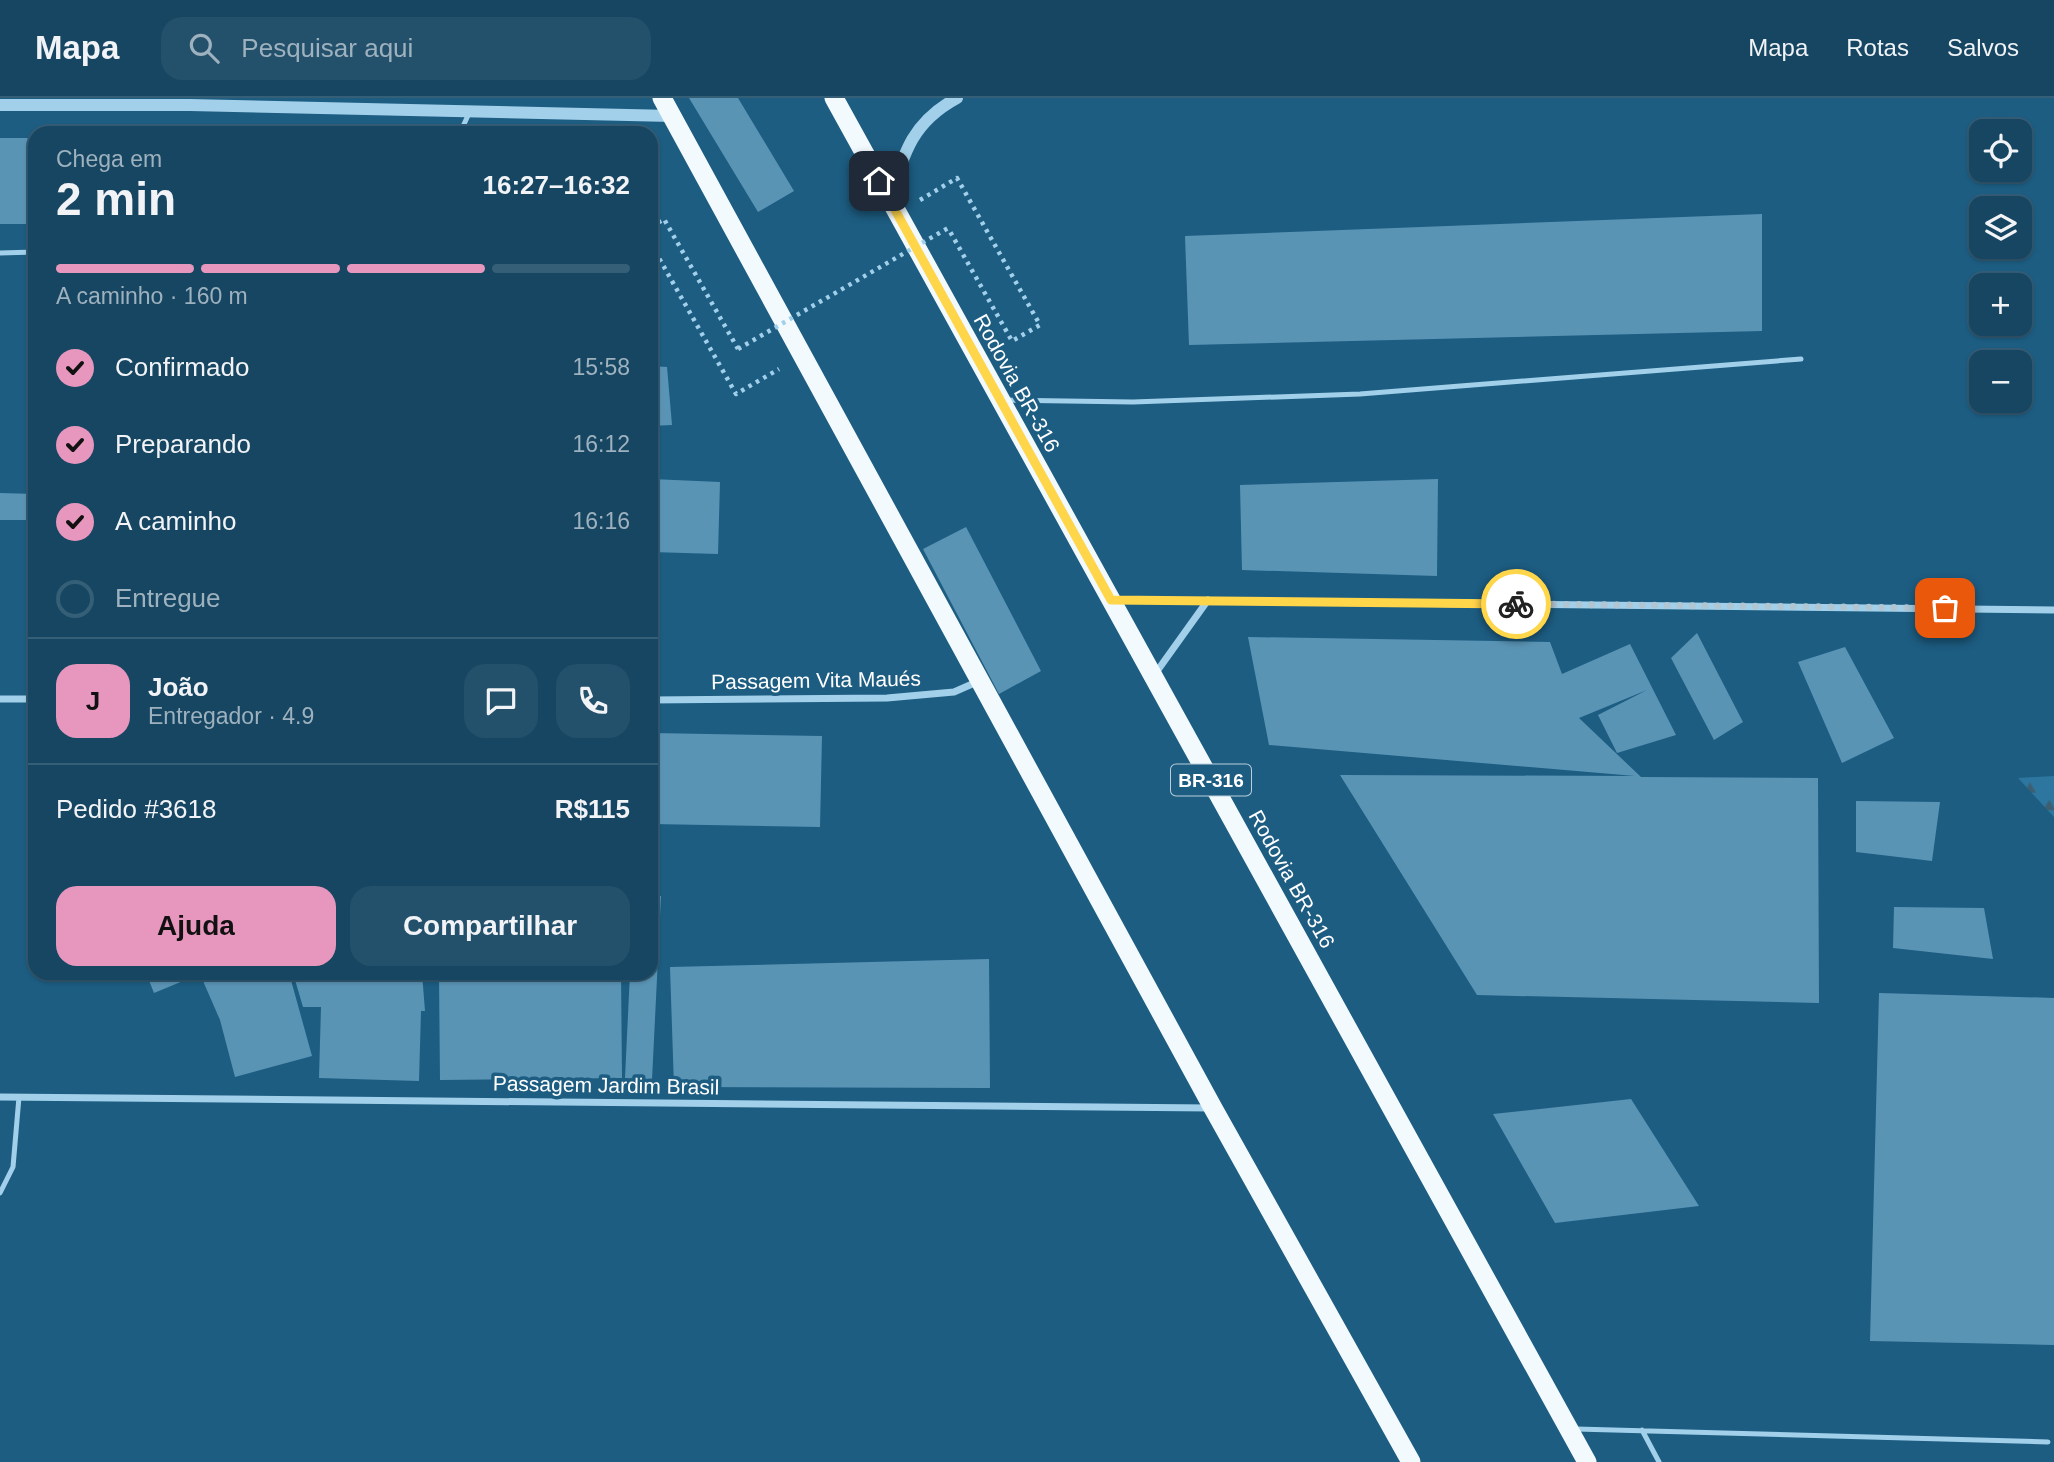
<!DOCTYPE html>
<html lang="pt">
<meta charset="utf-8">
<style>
body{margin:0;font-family:Arial,sans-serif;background:#23506b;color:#f1f3f6;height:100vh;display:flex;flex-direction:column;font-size:26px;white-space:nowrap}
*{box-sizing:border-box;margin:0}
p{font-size:23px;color:#9eb1be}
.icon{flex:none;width:38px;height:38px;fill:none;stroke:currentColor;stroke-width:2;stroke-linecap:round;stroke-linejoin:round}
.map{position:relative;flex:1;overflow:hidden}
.drawer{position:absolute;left:28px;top:28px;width:630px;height:854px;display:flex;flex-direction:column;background:#164662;border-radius:21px;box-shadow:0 2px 5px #0004,0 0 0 2px #355e77}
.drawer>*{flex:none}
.controls{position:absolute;left:1969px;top:21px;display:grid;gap:14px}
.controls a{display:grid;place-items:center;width:63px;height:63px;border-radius:14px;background:#164662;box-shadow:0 2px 5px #0004,0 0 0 2px #355e77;font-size:35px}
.pin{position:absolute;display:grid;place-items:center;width:60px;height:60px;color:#fff;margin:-30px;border-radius:14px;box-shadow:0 4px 10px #0006}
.courier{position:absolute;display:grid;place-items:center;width:70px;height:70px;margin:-35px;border:5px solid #ffd54a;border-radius:50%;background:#fff;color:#222;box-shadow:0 2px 9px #0007}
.headline em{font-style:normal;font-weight:700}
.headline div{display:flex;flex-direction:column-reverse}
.headline{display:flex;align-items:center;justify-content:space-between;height:119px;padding:0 28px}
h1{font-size:46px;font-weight:700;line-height:52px}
.bar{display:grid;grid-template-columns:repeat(4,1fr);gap:10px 7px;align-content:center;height:84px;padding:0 28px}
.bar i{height:9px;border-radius:5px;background:#355e77}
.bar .selected{background:#e797bd}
.bar p{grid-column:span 4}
.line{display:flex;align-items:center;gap:18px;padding:0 28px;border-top:2px solid #355e77}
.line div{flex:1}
.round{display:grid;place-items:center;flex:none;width:74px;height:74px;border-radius:21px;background:#23506b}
ol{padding:0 28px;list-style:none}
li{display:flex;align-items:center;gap:21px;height:77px}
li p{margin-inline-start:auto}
li .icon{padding:7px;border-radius:50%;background:#e797bd;color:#111;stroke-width:4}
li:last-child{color:#9eb1be}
li i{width:38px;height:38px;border:4px solid #355e77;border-radius:50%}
.action{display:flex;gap:14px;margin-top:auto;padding:14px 28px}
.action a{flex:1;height:80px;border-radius:21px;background:#e797bd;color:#111;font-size:28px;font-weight:700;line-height:80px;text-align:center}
.action a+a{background:#23506b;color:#f1f3f6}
header{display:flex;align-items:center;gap:42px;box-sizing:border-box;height:98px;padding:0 35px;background:#164662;border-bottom:2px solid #355e77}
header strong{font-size:33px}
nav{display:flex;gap:38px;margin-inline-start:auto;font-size:24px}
.search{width:490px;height:63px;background:#23506b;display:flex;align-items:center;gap:18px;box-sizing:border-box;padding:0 24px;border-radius:21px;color:#9eb1be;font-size:26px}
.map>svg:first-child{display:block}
.forest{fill:url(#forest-firs)}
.building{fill:#5a94b5}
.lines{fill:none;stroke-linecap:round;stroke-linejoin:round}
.path{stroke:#a2d0ea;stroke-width:4.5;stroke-dasharray:3.5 5;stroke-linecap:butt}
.service{stroke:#a2d0ea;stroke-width:5}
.minor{stroke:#a2d0ea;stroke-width:7}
.tertiary{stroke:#a2d0ea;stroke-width:12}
.trunk{stroke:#f2fafe;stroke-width:19}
.path-bridge{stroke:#a2d0ea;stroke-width:4.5;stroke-dasharray:3.5 5;stroke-linecap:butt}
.done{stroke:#b0c6d3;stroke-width:7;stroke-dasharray:0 12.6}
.route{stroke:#ffd54a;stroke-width:9}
.labels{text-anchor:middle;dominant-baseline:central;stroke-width:7;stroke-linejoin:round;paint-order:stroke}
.shield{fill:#1d5d82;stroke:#bbceda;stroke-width:2}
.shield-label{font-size:19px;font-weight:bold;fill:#fff}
.street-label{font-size:21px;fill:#fff;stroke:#1d5d82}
</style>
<header>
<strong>Mapa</strong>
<div class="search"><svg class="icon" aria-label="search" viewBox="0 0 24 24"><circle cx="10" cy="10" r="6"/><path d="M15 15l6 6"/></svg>Pesquisar aqui</div>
<nav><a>Mapa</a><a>Rotas</a><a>Salvos</a></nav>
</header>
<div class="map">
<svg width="2054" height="1364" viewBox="0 0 2054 1364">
<defs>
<pattern id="forest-firs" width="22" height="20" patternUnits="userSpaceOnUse" patternTransform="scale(1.75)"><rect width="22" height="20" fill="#2c769f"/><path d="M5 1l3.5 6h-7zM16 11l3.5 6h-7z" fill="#3e5f71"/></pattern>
</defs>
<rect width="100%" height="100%" fill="#1d5d82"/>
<path class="forest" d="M 2054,678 L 2054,719 L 2018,680 Z"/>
<path class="building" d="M 689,0 L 738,0 L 794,93 L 758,114 Z
M 0,40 L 35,40 L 35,126 L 0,126 Z
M 1762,116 L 1762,233 L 1189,247 L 1185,138 Z
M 651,268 L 667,269 L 672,327 L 651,328 Z
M 651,381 L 720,384 L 718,456 L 651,454 Z
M 1438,381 L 1437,478 L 1242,472 L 1240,387 Z
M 0,395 L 35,396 L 35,422 L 0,422 Z
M 966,429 L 1041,573 L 999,596 L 923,451 Z
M 1697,535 L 1743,624 L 1714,642 L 1671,560 Z
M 1248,539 L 1550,544 L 1562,576 L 1630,546 L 1676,637 L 1617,655 L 1598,617 L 1647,592 L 1579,620 L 1641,679 L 1818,680 L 1819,905 L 1477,897 L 1340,677 L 1635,678 L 1269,647 Z
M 1845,549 L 1894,640 L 1842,665 L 1798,564 Z
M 651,635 L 822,638 L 820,729 L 651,726 Z
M 1856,703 L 1940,704 L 1932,763 L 1856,754 Z
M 651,797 L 661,798 L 652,982 L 625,980 L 630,875 L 651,875 Z
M 1894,809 L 1984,810 L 1993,861 L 1893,850 Z
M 989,861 L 990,990 L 674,989 L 670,869 Z
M 146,875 L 289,875 L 312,958 L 235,979 L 220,922 L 200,876 L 154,895 Z
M 293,875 L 422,875 L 425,913 L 421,913 L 419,983 L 319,980 L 321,909 L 303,909 Z
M 439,875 L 621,875 L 622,980 L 440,982 Z
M 1879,895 L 2054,900 L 2054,1247 L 1870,1243 Z
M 1631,1001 L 1699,1108 L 1555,1125 L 1493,1016 Z"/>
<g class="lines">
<path class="path" d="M 920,102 L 957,80 L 1040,227 L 1012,243 L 948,130
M 651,129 L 664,121 L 738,251
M 651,146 L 736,296 L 779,271"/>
<path class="service" d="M 460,35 L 470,13
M 0,155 L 35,154
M 1005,302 L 1133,304 L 1360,296 L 1801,261
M 0,1095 L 13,1069 L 19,999
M 1576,1331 L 2048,1344
M 1642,1332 L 1659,1364"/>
<path class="minor" d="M 1113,502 L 2054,512
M 1155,576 L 1208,502
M 0,601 L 35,601
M 651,602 L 887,600 L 954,594 L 979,583
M 0,999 L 1210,1010"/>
<path class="tertiary" d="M 0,7 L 190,7 L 672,18
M 890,104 C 904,55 911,25 957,0"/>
<path class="trunk" d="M 662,0 L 1213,1010 L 1411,1364
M 834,0 L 1587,1364"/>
<path class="path-bridge" d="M 738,251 L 948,130"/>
</g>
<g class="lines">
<path class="done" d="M 1516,506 L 1945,510"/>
<path class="route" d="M 879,83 L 1111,502 L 1516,506"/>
</g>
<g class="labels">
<rect class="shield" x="1171" y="666.5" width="80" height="31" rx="5"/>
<g class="shield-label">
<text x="1211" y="682">BR-316</text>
</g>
<g class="street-label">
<text transform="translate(1017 285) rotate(61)">Rodovia BR-316</text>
<text transform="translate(816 582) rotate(-1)">Passagem Vita Maués</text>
<text transform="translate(1292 781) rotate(61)">Rodovia BR-316</text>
<text transform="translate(606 987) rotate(1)">Passagem Jardim Brasil</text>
</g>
</g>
</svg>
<div class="controls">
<a><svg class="icon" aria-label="locate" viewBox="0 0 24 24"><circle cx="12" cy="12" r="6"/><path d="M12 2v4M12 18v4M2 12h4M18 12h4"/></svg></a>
<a><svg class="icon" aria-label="layers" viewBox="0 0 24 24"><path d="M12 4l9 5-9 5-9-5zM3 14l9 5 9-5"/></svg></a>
<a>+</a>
<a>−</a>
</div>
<div class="pin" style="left:1945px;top:510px;background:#ea580c"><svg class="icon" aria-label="bag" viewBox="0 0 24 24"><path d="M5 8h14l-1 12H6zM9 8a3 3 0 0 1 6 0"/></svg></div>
<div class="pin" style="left:879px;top:83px;background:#1f2937"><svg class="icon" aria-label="home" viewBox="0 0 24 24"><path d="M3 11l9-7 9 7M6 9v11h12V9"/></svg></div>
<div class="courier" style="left:1516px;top:506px"><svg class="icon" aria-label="bike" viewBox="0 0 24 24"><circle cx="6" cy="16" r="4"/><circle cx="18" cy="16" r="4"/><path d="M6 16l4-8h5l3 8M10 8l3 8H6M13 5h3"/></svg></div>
<section class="drawer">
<div class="headline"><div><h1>2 min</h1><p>Chega em</p></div><em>16:27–16:32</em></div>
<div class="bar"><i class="selected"></i><i class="selected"></i><i class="selected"></i><i></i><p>A caminho · 160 m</p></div>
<ol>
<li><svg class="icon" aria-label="check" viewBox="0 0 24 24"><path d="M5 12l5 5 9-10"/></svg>Confirmado<p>15:58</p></li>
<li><svg class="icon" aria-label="check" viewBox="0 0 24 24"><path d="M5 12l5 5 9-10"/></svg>Preparando<p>16:12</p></li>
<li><svg class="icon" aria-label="check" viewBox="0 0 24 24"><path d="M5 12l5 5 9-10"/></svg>A caminho<p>16:16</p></li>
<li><i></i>Entregue</li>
</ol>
<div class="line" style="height:126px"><b class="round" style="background:#e797bd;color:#111">J</b><div><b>João</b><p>Entregador · 4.9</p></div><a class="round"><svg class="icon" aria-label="chat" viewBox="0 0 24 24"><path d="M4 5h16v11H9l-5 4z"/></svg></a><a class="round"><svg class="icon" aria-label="phone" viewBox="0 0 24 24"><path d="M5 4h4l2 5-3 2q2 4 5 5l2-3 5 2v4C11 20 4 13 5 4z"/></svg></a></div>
<div class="line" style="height:91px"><div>Pedido #3618</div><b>R$115</b></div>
<div class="action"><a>Ajuda</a><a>Compartilhar</a></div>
</section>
</div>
